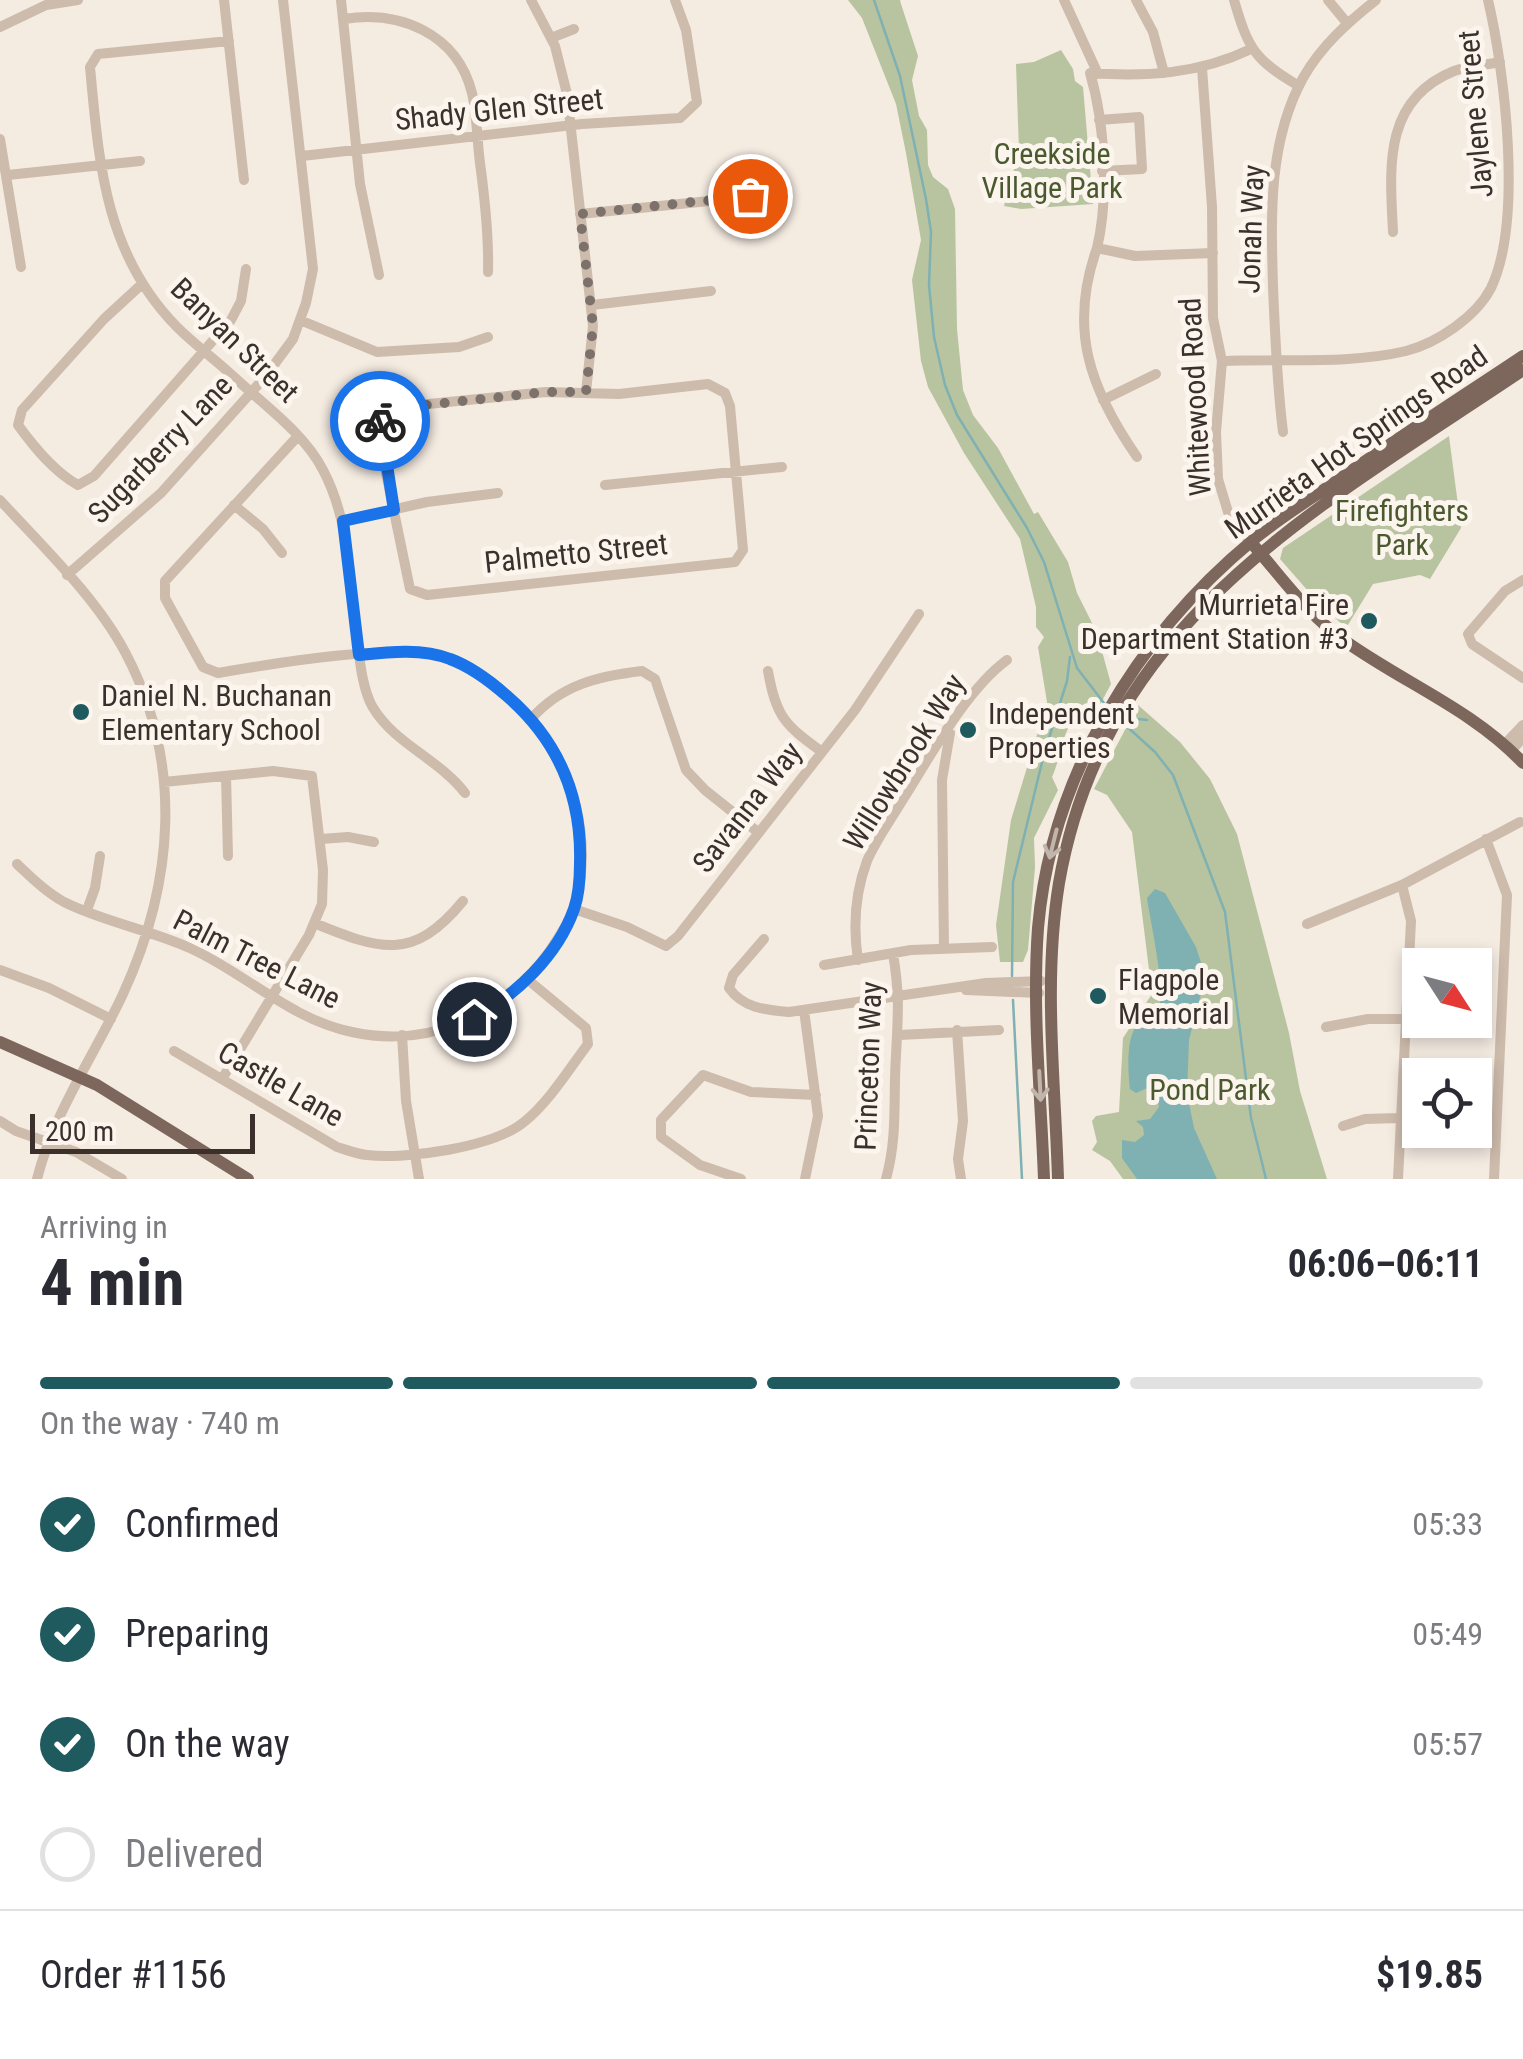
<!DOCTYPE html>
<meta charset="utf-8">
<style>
body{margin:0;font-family:"Roboto Condensed",sans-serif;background:#f2f2f3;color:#2b2b33;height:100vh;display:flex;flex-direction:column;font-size:38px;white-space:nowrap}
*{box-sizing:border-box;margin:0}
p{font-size:32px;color:#7c7c81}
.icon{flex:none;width:55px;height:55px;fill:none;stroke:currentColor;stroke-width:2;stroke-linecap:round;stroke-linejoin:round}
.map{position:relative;height:1179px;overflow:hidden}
.panel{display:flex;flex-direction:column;background:#fff;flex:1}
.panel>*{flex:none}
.needle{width:65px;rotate:126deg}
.fabs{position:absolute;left:1402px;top:948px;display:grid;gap:20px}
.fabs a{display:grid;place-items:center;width:90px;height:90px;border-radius:0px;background:#fff;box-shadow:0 5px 15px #0003;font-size:50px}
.scale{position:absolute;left:30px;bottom:25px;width:225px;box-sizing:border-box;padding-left:10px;border:5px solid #3b302b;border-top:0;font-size:28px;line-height:35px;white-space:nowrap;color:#3b302b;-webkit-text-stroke:8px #fbf5ee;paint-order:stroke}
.pin{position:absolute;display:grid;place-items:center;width:85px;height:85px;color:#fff;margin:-42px;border:5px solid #fff;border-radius:50%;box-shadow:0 2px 10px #0007}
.courier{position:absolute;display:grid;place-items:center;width:100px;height:100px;margin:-50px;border:8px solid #1a73e8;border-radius:50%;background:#fff;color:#222;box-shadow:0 2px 12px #0007}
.headline em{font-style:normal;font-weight:700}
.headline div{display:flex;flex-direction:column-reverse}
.headline{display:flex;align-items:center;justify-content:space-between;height:170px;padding:0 40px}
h1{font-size:65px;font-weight:700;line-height:75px}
.bar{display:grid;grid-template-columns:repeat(4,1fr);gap:15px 10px;align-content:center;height:120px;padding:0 40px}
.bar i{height:12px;border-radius:8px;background:#e1e1e2}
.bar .active{background:#1f5a5e}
.bar p{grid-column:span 4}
.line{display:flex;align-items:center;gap:25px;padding:0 40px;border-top:2px solid #e1e1e2}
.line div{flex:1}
ol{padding:0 40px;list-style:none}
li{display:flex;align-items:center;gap:30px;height:110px}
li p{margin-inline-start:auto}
li .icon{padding:10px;border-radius:50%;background:#1f5a5e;color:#fff;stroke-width:4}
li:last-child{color:#7c7c81}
li i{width:55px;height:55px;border:5px solid #e1e1e2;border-radius:50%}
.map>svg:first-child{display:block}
.green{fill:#b8c4a0}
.water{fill:#7fb0b2}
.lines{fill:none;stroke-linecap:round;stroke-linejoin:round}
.stream{stroke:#7fb0b2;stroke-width:2.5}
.minor{stroke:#cdbbac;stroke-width:10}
.major{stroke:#7d675c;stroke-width:12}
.oneway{stroke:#c2b5ac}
.done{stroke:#7c716b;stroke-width:10;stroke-dasharray:0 18}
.route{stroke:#1a73e8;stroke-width:12}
.poi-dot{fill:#1f5a5e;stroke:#fbf5ee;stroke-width:4}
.labels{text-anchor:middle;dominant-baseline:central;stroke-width:10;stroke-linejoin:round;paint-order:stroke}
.street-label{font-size:30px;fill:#3b302b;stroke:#fbf5ee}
.park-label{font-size:30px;fill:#4a5a2e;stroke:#fbf5ee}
.poi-label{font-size:30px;fill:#3b302b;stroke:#fbf5ee;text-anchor:start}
</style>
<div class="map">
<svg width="1523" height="1179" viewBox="0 0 1523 1179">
<rect width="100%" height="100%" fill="#f4ebe1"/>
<path class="green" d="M 848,0 L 900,0 L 901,4 L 918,56 L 912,80 L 919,116 L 927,130 L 928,165 L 933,177 L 948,189 L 955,209 L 957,329 L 963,390 L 973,415 L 998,448 L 1034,514 L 1038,512 L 1068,562 L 1077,593 L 1097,633 L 1111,684 L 1093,718 L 1079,713 C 1061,731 1062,755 1052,777 L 1058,790 L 1034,838 L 1035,867 L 1028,950 L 1023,962 L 1000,962 L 996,925 L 1011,820 L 1047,702 L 1038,647 L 1044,637 L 1036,627 L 1036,607 L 1020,539 L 964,453 L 928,387 L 921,361 L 912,280 L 921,240 L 906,153 L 896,104 L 862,18 Z
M 1061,50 L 1073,69 L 1075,81 L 1083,87 L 1093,204 L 1021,209 L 1004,206 L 1019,151 L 1016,64 L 1034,62 Z
M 1449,436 L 1461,528 L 1430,579 L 1420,575 L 1373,584 L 1346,628 L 1316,600 L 1280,559 L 1283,548 Z
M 1138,705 L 1180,742 L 1210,779 L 1237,834 L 1289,1033 L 1300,1091 L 1327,1179 L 1123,1179 L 1110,1161 L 1092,1150 L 1097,1142 L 1092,1121 L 1096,1116 L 1119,1112 L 1123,1038 L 1152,994 L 1132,832 L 1107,795 L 1094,789 Z"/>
<path class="water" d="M 1155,889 L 1165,893 L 1196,947 L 1203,969 L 1204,982 L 1189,1040 L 1187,1093 L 1194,1128 L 1217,1179 L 1137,1179 L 1122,1158 L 1122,1140 L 1135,1142 L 1144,1135 L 1143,1127 L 1136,1121 L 1150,1119 L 1159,1107 L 1156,1088 L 1152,1086 L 1136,1093 L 1130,1089 C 1128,1074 1126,1039 1136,1027 C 1142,1019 1155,1018 1159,1007 C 1166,990 1150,920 1147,898 Z"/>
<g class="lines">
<path class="stream" d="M 874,0 L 900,76 L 926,199 L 931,232 L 929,285 L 934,337 L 945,385 L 957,415 L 1027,528 L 1044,562 L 1077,668 L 1107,707
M 1123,723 L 1155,752 L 1173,775 L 1225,912 L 1251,1118 L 1266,1179
M 1129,726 L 1138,719 L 1147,720
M 1012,976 L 1013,882 L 1044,754 L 1067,681 L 1070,657
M 1013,1000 L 1022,1179"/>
<path class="minor" d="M 224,0 L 244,180
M 341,0 L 360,184 L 379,275
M 531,0 L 555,46 L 567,94 L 593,326 L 586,392
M 1064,0 L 1098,74
M 1136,0 L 1153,32 L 1164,73
M 1234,0 C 1248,48 1254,60 1299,86
M 1328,0 L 1347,23
M 344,19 C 399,10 457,33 472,93 C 477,115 477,140 480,163 C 485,200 489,235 488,272
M 0,27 L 46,5 L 78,0
M 551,38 L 574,29
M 229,41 L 98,54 L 90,67 C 99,164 105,254 177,327 C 195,345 216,360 234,377 C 264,405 304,433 323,470 C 351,523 349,582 357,640 C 360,661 362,687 372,706 C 394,744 438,758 465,793
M 1202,68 L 1212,207 L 1213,318 L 1222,361 L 1216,432 L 1218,479 L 1228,512 L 1250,542
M 1099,120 L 1139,117 L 1142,169 L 1102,171
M 0,139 L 21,267
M 302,156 L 582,124 L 680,118 L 697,102 L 686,30 L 675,0
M 8,175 L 140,161
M 580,214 L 749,197
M 1393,232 C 1390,169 1382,100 1454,71 C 1468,66 1486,65 1500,62
M 1097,248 C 1068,329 1090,389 1137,457
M 1213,253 L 1135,256 L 1097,248 C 1109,198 1105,123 1090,73 C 1146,77 1199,74 1251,49
M 142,284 L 104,319 L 22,410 L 18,425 C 34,447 54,472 78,485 L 94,476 L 231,320 L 241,301 L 246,269
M 592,305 L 711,291
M 300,320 L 377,352 L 459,347 L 488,337
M 1222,361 C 1283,358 1347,365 1406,351 C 1437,343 1476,317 1491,288 C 1523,221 1505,72 1488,0
M 708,384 L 725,393 L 730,406 L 743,550 L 735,562 L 427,595 L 410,589 L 385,468 L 381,414 L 399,407 L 546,392 L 619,394 Z
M 1103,400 L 1156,374
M 1283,432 C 1277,384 1275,336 1273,287 C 1271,216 1268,142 1303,78 C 1321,46 1348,22 1376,0
M 605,485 L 782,467
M 0,500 C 41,545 96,597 125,652 C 184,763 174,883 123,994 C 94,1056 54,1112 37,1179
M 234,505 L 263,529 L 282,553
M 343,521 L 427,502 L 498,493
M 67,575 L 161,493 L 265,377 L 293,339 L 306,303 L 313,269 L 283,0
M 1523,580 L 1505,591 L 1468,634 L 1472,644 L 1523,678
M 768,671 C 776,717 785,725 822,752
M 531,719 C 561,685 598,676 642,671 L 655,679 L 686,770 L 705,790 L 759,833
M 1504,745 L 1523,725
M 1511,751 L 1523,738
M 226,776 L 228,856
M 164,782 L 273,771 L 312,776 L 323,870 L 322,904 L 309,935 L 222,1079
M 321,839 L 348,837 L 374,842
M 1486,839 L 1507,895 L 1494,1179
M 17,864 C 32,878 46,892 64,902 C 104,922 151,930 192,949 C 246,974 292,1020 352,1032 C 429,1049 504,1015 549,952 C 558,938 570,921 575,906 C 593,838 574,768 528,716 C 507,693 480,670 450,658 C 403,641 270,664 218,673 L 203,667 L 165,598 L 165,581 L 298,436
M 574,909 L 627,927 L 666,946 L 678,936 L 855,710 L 919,614
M 87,910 L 95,888 L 100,856
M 314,923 C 380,950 413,962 463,901
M 1307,924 L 1402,885 L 1520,822
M 764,939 L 733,975 L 729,988 C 743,1008 765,1010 789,1012 L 986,983 L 1041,981
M 944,949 L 942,780 L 950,733
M 858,960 C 853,927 855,893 867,861 C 876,840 890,821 902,801 C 929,758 967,689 1007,660
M 824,965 L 911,950 L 992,947
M 0,970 L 49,988 L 111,1019
M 966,990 L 1039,993
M 804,1010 L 818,1116 L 805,1179
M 1326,1027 L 1368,1019 L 1406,1019
M 957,1030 L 963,1121 L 958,1159 L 961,1179
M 402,1035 L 406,1101 L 419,1179
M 899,1035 L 999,1030
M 174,1051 L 337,1147 C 347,1150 357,1154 367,1155 C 405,1160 494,1147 524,1122 C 549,1102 569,1069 588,1044 L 586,1028 L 527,979
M 0,1121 L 16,1131 L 76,1152 L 122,1179
M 1343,1126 L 1365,1119 L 1399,1118
M 741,1179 L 700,1165 L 661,1137 L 661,1120 L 703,1075 L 751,1092 L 816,1095
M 886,1179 C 898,1135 893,1099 896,1055 C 898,1015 900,995 893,954
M 1398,1179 L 1411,921 L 1402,885"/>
<path class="major" d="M 1255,547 C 1284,580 1309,616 1345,641 C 1404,683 1473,710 1523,763
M 0,1042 L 97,1085 L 248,1179
M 1044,1179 C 1041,1096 1032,1011 1038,928 C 1051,776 1137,636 1253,540 C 1278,519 1307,501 1334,483 C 1396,439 1460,398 1523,356
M 1058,1179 C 1055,1080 1043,981 1059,883 C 1105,618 1320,507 1523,370"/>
</g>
<defs><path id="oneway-shaft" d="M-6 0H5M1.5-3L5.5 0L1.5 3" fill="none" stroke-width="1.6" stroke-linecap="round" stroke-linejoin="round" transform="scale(2.5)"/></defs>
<g class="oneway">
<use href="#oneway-shaft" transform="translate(1053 844) rotate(104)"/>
<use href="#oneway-shaft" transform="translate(1040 1086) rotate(87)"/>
</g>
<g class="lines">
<path class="done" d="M 380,421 L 381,414 L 399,408 L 546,392 L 586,392 L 593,326 L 580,214 L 750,196"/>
<path class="route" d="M 380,421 L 394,510 L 343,521 L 359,655 C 388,652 422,648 450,659 C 472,667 490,681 507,696 C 559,741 582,796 580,863 C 580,878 579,895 574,909 C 557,957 516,994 474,1019"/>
</g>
<g class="poi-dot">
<circle cx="1369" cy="621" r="10"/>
<circle cx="81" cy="712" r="10"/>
<circle cx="968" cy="730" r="10"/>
<circle cx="1098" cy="996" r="10"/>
</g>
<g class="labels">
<g class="street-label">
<text transform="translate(499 109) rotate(-6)">Shady Glen Street</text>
<text transform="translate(1475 114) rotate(-95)">Jaylene Street</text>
<text transform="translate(1251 229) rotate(-88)">Jonah Way</text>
<text transform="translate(235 340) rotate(44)">Banyan Street</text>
<text transform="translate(1195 397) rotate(-93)">Whitewood Road</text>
<text transform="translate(1356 442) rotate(-35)">Murrieta Hot Springs Road</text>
<text transform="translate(160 449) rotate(-46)">Sugarberry Lane</text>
<text transform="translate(576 553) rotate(-6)">Palmetto Street</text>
<text transform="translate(904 762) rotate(-58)">Willowbrook Way</text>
<text transform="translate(747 807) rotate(-52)">Savanna Way</text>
<text transform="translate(257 959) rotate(27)">Palm Tree Lane</text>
<text transform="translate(868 1066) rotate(-88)">Princeton Way</text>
<text transform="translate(281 1084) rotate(30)">Castle Lane</text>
</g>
<g class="park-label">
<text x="1052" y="153">Creekside<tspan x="1052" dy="34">Village Park</tspan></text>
<text x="1402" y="510">Firefighters<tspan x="1402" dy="34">Park</tspan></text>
<text x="1210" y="1089">Pond Park</text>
</g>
<g class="poi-label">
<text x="1349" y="604" text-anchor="end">Murrieta Fire<tspan x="1349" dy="34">Department Station #3</tspan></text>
<text x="101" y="695">Daniel N. Buchanan<tspan x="101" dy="34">Elementary School</tspan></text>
<text x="988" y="713">Independent<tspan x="988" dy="34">Properties</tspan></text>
<text x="1118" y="979">Flagpole<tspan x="1118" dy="34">Memorial</tspan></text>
</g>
</g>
</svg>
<div class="fabs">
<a><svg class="needle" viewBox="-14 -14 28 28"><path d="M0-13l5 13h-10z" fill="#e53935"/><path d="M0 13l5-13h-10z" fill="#7c7c81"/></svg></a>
<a><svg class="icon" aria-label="locate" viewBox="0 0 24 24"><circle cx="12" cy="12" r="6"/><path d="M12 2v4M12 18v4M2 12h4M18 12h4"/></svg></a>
</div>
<div class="scale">200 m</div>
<div class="pin" style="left:750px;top:196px;background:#ea580c"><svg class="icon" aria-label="bag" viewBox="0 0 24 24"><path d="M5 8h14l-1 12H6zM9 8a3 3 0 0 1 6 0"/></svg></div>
<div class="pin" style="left:474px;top:1019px;background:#1f2937"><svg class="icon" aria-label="home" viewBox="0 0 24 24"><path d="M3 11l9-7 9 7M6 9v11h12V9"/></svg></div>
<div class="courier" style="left:380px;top:421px"><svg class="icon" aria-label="bike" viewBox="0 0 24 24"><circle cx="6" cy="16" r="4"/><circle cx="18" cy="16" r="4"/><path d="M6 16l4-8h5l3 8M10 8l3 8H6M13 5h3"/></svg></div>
</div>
<section class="panel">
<div class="headline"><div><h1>4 min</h1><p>Arriving in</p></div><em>06:06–06:11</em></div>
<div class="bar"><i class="active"></i><i class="active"></i><i class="active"></i><i></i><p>On the way · 740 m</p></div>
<ol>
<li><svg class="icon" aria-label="check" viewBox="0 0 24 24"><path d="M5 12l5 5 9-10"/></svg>Confirmed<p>05:33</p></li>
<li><svg class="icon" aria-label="check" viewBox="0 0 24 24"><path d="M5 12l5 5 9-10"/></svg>Preparing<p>05:49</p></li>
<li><svg class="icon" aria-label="check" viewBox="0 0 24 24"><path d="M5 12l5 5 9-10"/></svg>On the way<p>05:57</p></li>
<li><i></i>Delivered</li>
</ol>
<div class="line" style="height:130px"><div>Order #1156</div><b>$19.85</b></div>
</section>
